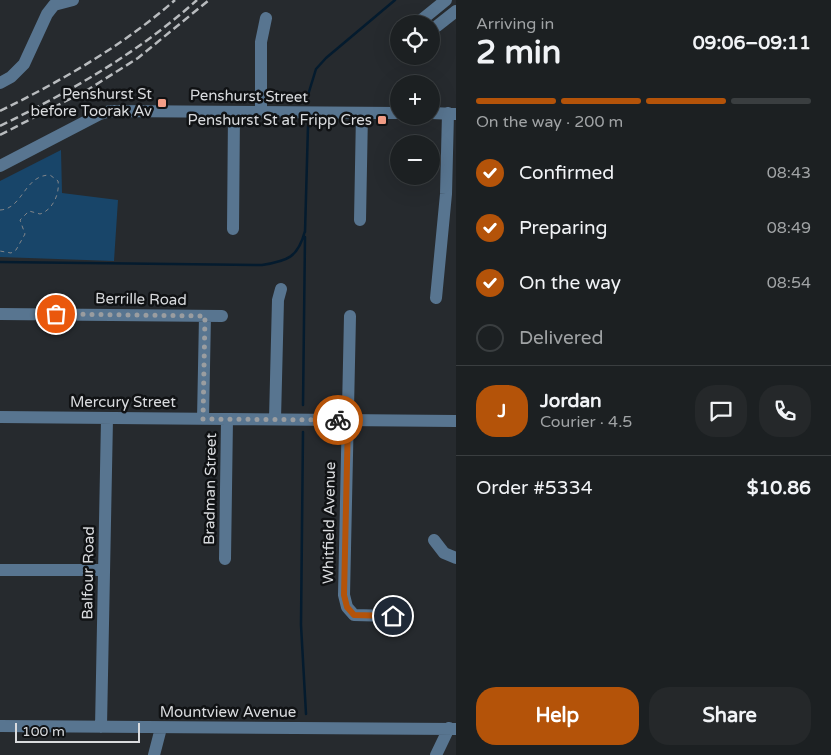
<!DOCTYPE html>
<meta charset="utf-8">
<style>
body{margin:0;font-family:"Varela Round",sans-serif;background:#25282a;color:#f1f3f6;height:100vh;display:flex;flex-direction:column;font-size:19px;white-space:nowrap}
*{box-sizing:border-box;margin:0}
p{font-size:16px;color:#a0a3a5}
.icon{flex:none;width:28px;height:28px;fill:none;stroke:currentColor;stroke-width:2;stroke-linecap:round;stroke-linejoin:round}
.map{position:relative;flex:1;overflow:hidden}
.panel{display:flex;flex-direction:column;background:#1c2022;width:375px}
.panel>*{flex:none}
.buttons{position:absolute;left:390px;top:15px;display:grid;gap:10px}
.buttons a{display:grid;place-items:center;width:50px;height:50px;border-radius:50%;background:#1c2022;box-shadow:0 5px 20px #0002,0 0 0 1px #3a3e40;font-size:25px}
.scale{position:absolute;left:15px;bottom:12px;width:125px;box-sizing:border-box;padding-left:5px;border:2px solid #d9dbde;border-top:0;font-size:14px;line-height:18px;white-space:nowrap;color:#d9dbde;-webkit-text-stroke:4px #101214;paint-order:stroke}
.pin{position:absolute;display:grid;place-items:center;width:42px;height:42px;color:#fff;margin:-21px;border:2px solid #fff;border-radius:50%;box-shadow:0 1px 5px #0007}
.courier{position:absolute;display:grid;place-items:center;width:50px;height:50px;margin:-25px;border:4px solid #b45309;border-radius:50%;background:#fff;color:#222;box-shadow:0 1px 6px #0007}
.summary em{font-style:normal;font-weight:700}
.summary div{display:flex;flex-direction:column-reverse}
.summary{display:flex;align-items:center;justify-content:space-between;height:85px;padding:0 20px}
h1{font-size:32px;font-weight:700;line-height:38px}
.bar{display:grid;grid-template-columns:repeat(4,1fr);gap:8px 5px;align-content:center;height:60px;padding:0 20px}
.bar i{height:6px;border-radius:4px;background:#3a3e40}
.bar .on{background:#b45309}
.bar p{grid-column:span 4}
.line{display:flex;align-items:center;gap:12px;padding:0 20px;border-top:1px solid #3a3e40}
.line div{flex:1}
.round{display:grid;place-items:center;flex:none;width:52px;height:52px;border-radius:20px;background:#25282a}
ol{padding:0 20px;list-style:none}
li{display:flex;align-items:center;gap:15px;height:55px}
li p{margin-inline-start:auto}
li .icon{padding:5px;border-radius:50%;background:#b45309;color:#fff;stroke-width:4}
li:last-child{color:#a0a3a5}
li i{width:28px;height:28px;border:2px solid #3a3e40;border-radius:50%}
.button{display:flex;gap:10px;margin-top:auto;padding:10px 20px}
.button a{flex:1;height:58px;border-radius:20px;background:#b45309;color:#fff;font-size:20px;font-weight:700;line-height:58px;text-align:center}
.button a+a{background:#25282a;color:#f1f3f6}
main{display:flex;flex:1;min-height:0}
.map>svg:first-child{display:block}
.green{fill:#184569}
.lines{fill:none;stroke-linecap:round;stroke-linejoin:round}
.stream{stroke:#041b2e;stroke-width:2.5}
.path{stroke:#83868a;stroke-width:1;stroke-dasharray:4 4;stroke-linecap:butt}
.minor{stroke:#587590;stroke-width:12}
.rail{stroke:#b8bbbe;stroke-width:2.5;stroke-dasharray:8 4;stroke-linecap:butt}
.done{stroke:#9a9da0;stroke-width:5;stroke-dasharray:0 9}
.route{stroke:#b45309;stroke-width:6}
.poi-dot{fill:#f49e87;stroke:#101214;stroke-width:2}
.labels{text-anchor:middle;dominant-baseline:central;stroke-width:5;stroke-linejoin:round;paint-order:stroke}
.poi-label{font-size:15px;fill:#d9dbde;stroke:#101214;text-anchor:end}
.street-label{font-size:15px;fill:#d9dbde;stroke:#101214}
</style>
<main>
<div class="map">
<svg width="456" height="755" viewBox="0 0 456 755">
<rect width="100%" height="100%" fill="#262a2e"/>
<path class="green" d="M 61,150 L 62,193 L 118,200 L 114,261 L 0,257 L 0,181 Z"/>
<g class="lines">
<path class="stream" d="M 308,95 L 316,69 L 326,58 L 395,0
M 305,232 L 308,126
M 0,262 L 262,265 C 287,261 298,258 305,231
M 303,405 L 305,237
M 303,432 L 301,625 L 306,714"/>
<path class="path" d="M 0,210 C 23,209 24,175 50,175 L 58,181 C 60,193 53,210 40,214 L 29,211 L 20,220 L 25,234 L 16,250 L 11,253 L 0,251"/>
<path class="minor" d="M 412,24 L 419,22 L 446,0
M 437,26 L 456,11
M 0,83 L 11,77 L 24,64 L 47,14 L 54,5 L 73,0
M 261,112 L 261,42 L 266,18
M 431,113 L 456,114
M 0,166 L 100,114 L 110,111 L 399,113
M 360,220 L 362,113
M 233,229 L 234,112
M 436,298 L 446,194 L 448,113
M 0,314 L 222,316
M 350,316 L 344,595 L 347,607 L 354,615 L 393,616
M 0,417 L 456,421
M 203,419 L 205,316
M 275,419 L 278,300 L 281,289
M 434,540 L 444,553 L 456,558
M 225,559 L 227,419
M 0,570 L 104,570
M 0,726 L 456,729
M 101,727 L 107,419
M 154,755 L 161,728
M 436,755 L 449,728"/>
<path class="rail" d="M 0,111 C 61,81 124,45 175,0
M 0,126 C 71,91 138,53 197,0
M 0,135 L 89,89 L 138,58 L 209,0"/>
</g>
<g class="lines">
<path class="done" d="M 56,314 L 205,316 L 203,419 L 338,420"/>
<path class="route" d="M 338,420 L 348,420 L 344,595 L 347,607 L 354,615 L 393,616"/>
</g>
<g class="poi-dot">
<rect x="157" y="98" width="10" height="10" rx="2.5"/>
<rect x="377" y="115" width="10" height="10" rx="2.5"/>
</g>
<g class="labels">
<g class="poi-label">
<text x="152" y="94">Penshurst St<tspan x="152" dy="17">before Toorak Av</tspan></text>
<text x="372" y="120">Penshurst St at Fripp Cres</text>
</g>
<g class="street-label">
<text transform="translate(249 96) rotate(1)">Penshurst Street</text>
<text transform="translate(141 299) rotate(1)">Berrille Road</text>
<text x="123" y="402">Mercury Street</text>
<text transform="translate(210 489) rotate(-89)">Bradman Street</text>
<text transform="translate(329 523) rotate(-89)">Whitfield Avenue</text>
<text transform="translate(88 573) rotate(-89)">Balfour Road</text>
<text x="228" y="712">Mountview Avenue</text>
</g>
</g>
</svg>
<div class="buttons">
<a><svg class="icon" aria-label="locate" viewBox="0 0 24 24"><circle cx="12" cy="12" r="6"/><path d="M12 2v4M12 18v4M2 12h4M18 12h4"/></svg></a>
<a>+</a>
<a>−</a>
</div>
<div class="scale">100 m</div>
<div class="pin" style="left:56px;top:314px;background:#ea580c"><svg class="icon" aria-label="bag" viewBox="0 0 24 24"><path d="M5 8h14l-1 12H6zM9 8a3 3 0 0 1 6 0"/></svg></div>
<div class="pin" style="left:393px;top:616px;background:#1f2937"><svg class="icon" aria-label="home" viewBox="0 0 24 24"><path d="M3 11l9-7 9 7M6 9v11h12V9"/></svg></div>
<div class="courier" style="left:338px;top:420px"><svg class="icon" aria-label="bike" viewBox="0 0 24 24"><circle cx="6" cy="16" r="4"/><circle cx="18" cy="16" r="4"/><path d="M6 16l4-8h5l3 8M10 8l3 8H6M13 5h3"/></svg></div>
</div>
<section class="panel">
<div class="summary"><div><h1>2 min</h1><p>Arriving in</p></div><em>09:06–09:11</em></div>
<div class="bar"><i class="on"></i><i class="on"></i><i class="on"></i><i></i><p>On the way · 200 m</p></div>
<ol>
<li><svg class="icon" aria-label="check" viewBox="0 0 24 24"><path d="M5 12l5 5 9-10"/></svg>Confirmed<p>08:43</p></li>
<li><svg class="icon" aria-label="check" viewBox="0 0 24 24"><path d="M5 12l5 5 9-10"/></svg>Preparing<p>08:49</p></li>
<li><svg class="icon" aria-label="check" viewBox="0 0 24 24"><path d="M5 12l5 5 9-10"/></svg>On the way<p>08:54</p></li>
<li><i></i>Delivered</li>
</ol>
<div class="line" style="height:90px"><b class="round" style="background:#b45309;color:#fff">J</b><div><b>Jordan</b><p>Courier · 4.5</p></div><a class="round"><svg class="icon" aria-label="chat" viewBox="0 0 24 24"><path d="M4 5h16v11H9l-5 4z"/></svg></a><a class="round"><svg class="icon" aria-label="phone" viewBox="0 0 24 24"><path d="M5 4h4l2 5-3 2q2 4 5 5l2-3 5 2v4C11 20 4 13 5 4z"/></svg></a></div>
<div class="line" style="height:65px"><div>Order #5334</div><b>$10.86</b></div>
<div class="button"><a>Help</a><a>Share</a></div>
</section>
</main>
